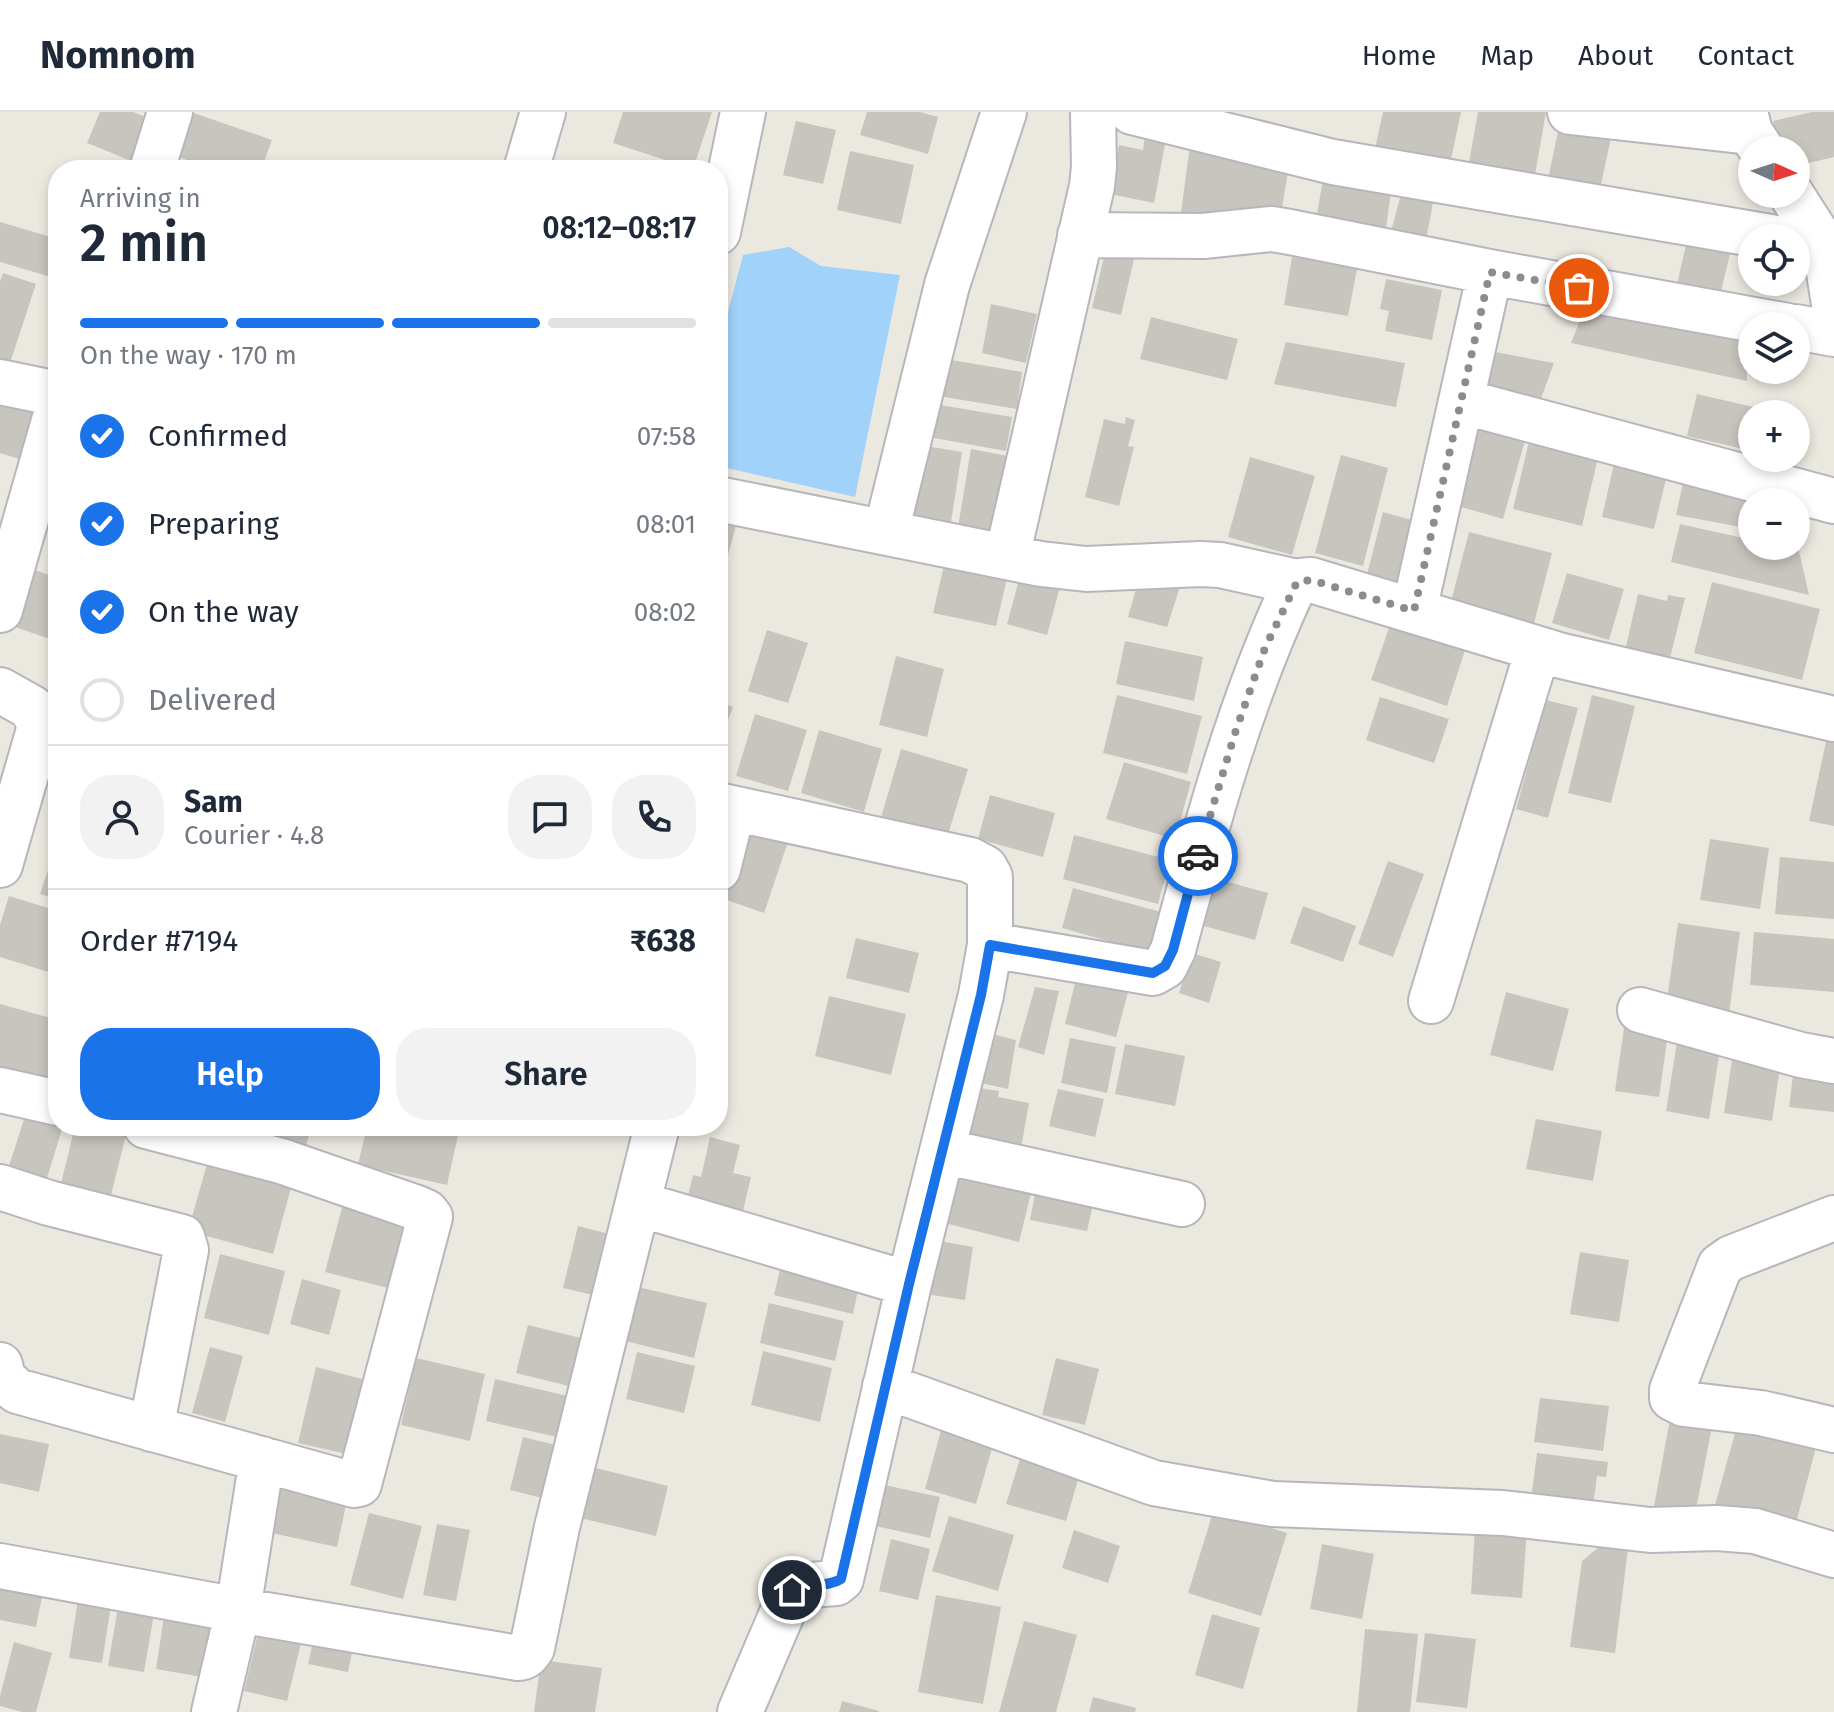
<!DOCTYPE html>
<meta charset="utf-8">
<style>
body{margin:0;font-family:"Fira Sans",sans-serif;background:#f2f2f3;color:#1f2937;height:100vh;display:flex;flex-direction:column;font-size:30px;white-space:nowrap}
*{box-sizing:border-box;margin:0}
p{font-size:26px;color:#747a83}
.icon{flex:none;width:44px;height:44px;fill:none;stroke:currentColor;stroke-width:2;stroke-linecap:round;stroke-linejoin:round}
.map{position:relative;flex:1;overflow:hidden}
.drawer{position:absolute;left:48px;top:48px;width:680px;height:976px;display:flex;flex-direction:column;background:#fff;border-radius:32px;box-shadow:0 4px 12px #0003}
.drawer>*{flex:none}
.needle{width:52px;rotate:93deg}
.buttons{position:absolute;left:1738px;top:24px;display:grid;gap:16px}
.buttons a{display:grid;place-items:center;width:72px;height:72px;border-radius:50%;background:#fff;box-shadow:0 4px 12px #0003;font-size:40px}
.pin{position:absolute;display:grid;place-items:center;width:68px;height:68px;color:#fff;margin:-34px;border:4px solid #fff;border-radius:50%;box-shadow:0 2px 8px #0007}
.courier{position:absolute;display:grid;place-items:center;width:80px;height:80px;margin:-40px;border:6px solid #1a73e8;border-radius:50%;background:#fff;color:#222;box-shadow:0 2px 10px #0007}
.summary em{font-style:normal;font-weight:600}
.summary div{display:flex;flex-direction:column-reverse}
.summary{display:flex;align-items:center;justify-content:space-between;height:136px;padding:0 32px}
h1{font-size:52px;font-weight:600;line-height:60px}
.bar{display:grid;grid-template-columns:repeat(4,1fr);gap:12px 8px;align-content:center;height:96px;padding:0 32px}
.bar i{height:10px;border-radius:6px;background:#e0e1e3}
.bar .selected{background:#1a73e8}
.bar p{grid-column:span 4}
.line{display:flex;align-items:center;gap:20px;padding:0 32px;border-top:2px solid #e0e1e3}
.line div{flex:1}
.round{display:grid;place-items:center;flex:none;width:84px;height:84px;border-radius:32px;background:#f2f2f3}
ol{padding:0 32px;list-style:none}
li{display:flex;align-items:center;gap:24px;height:88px}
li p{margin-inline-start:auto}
li .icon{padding:8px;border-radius:50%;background:#1a73e8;color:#fff;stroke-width:4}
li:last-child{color:#747a83}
li i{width:44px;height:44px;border:4px solid #e0e1e3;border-radius:50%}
.primary-button{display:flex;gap:16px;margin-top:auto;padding:16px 32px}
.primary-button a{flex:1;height:92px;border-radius:32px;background:#1a73e8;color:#fff;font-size:32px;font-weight:600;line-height:92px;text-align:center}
.primary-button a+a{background:#f2f2f3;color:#1f2937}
header{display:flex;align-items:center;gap:48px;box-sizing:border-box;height:112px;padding:0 40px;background:#fff;border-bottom:2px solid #e0e1e3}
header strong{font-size:38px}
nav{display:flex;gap:44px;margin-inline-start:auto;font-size:28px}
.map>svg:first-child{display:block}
.water{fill:#a1d2fa}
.building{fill:#c8c5bf}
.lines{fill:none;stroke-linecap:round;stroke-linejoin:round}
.street-casing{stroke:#b5b7bc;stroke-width:48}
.secondary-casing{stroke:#b3b6bc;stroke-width:48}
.street{stroke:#fff;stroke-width:44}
.secondary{stroke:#fff;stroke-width:44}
.done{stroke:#8b8d8d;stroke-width:8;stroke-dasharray:0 14.4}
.route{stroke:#1a73e8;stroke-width:10}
</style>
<header>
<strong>Nomnom</strong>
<nav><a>Home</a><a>Map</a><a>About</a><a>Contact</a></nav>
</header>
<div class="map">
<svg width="1834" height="1600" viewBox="0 0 1834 1600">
<rect width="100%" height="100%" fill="#ebe8e0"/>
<path class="water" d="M 789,135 L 821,154 L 900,163 L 855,385 L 718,354 L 718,238 L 743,143 Z"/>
<path class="building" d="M 100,0 L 133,0 L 156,9 L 139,52 L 87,31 Z
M 191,0 L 272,28 L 261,58 L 216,58 L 167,41 Z
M 623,0 L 712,0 L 693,57 L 613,31 Z
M 867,0 L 920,0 L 938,5 L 928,42 L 860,23 Z
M 1383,0 L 1461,0 L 1449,57 L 1374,41 Z
M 1478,0 L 1546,0 L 1532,80 L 1466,67 Z
M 1812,0 L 1834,0 L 1834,45 L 1796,54 L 1796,38 L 1780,38 L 1773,9 Z
M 1561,5 L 1613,16 L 1599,82 L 1547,72 Z
M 796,9 L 836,18 L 823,72 L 783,63 Z
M 1145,23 L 1166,27 L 1154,91 L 1110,82 L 1119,33 L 1143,38 Z
M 1190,33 L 1289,54 L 1280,107 L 1180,108 Z
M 850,39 L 914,53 L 901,112 L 837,98 Z
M 1324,63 L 1392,72 L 1384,132 L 1314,118 Z
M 1403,75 L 1435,80 L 1424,139 L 1388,130 Z
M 0,110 L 58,127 L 58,167 L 0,150 Z
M 1688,124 L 1732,134 L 1716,200 L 1673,190 Z
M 1293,139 L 1358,152 L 1348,204 L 1284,193 Z
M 1105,141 L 1134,147 L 1121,203 L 1092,196 Z
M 3,161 L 36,172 L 9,254 L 0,250 L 0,169 Z
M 1386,167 L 1442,178 L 1432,228 L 1385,219 L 1389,199 L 1380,197 Z
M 991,192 L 1037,202 L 1026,251 L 982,241 Z
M 1586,193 L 1746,222 L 1747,269 L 1571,231 Z
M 1151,205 L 1238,227 L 1227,268 L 1140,247 Z
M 1286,230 L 1405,251 L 1396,295 L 1274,272 Z
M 1490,239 L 1554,251 L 1539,292 L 1482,278 Z
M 945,247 L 1022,260 L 1017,297 L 938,284 Z
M 0,278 L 48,291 L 32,351 L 0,341 Z
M 1697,282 L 1779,301 L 1779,302 L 1752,302 L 1752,339 L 1687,324 Z
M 928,291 L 1012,305 L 1006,339 L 923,324 Z
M 1126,305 L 1135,308 L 1128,334 L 1134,335 L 1119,394 L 1085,385 L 1104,307 L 1125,312 Z
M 1467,308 L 1526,325 L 1503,407 L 1444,390 Z
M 1531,321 L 1600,337 L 1582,414 L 1513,397 Z
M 914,332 L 962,340 L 951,410 L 902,402 Z
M 1618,334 L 1671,346 L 1654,417 L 1602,405 Z
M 971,337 L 1013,345 L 1000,422 L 958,415 Z
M 1341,343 L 1388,356 L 1363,454 L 1315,441 Z
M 1250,345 L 1315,364 L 1292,443 L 1228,425 Z
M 1686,357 L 1790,390 L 1752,390 L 1752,417 L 1676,403 Z
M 1383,400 L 1419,410 L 1399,484 L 1364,474 Z
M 718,402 L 738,407 L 719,475 L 718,475 Z
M 1680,412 L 1752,428 L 1752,434 L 1777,434 L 1799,439 L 1809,483 L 1671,450 Z
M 1469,420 L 1552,441 L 1532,519 L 1449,497 Z
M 945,449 L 1008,462 L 996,514 L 933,501 Z
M 29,456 L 58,466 L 58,504 L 50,527 L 9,513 Z
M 1567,461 L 1624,477 L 1609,528 L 1552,511 Z
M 1140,463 L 1180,475 L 1167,515 L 1128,505 Z
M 1020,464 L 1060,475 L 1047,523 L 1007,512 Z
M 1712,470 L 1820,497 L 1802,568 L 1694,541 Z
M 1638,482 L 1667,489 L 1668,483 L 1685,486 L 1669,550 L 1625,539 Z
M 1390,513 L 1465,538 L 1447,594 L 1371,568 Z
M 767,518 L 808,531 L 788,591 L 748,579 Z
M 1125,529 L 1203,545 L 1194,589 L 1116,572 Z
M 896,544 L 944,557 L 927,625 L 879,613 Z
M 1117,583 L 1202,604 L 1187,662 L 1103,641 Z
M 1592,583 L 1635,594 L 1611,691 L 1568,681 Z
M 1380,585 L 1449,607 L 1434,651 L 1366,628 Z
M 1546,588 L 1578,596 L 1548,706 L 1516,697 Z
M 718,589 L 733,595 L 718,634 Z
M 755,602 L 807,618 L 788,679 L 736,664 Z
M 819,618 L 882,637 L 864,700 L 801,681 Z
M 1828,620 L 1834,621 L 1834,714 L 1809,709 Z
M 901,637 L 968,657 L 946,729 L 880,709 Z
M 1124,650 L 1191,670 L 1175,727 L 1106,707 Z
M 990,683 L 1055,701 L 1043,745 L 978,727 Z
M 745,702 L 792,718 L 764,801 L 718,785 Z
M 1074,723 L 1170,748 L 1158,792 L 1063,767 Z
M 1710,727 L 1769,736 L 1760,797 L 1700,788 Z
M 58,728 L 58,788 L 40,782 Z
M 1780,745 L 1834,750 L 1834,807 L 1775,802 Z
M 1388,749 L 1424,762 L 1393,845 L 1358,832 Z
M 1206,764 L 1268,781 L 1255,828 L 1193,811 Z
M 1073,776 L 1161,800 L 1150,841 L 1062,816 Z
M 9,784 L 58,799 L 58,863 L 0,845 L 0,813 Z
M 1303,794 L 1356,814 L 1343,850 L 1290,831 Z
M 1678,811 L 1740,820 L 1729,902 L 1666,894 Z
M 1754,820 L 1834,827 L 1834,880 L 1750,873 Z
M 856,826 L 919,841 L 909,881 L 846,866 Z
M 1192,841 L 1221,850 L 1209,891 L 1179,881 Z
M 1079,855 L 1131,869 L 1116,925 L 1065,912 Z
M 1035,875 L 1059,879 L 1044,943 L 1018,935 Z
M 1506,880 L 1569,897 L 1553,959 L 1490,943 Z
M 829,884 L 906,902 L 891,963 L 815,944 Z
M 0,892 L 58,908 L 58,929 L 46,971 L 0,958 Z
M 1624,916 L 1668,922 L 1659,985 L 1615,979 Z
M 976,918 L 1016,928 L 1008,977 L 967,968 Z
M 1679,918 L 1722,925 L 1709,1007 L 1666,999 Z
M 1070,926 L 1116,935 L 1107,981 L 1061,971 Z
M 1125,932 L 1185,944 L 1175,994 L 1115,982 Z
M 1734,935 L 1782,942 L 1772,1009 L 1724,1001 Z
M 1795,947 L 1834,951 L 1834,1000 L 1789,995 Z
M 973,975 L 999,979 L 998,985 L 1029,991 L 1019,1047 L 962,1037 Z
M 1058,977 L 1104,987 L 1095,1025 L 1049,1014 Z
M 28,995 L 58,1004 L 58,1014 L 63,1014 L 47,1066 L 9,1054 Z
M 1536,1007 L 1602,1019 L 1593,1069 L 1526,1057 Z
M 75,1014 L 106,1014 L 127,1019 L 108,1095 L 58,1084 Z
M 236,1014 L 312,1014 L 302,1046 L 233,1023 Z
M 367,1014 L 437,1014 L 459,1019 L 447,1073 L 358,1053 Z
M 710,1025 L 740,1033 L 733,1061 L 751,1065 L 740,1111 L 685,1097 L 693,1063 L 701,1065 Z
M 211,1038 L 295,1061 L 273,1142 L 188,1119 Z
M 945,1059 L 1031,1081 L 1019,1130 L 933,1108 Z
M 1037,1072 L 1095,1084 L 1087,1119 L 1030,1108 Z
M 344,1088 L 417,1107 L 400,1179 L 325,1160 Z
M 578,1114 L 621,1125 L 606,1186 L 563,1176 Z
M 934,1128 L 973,1135 L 965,1188 L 925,1182 Z
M 1580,1140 L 1629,1148 L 1619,1210 L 1570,1202 Z
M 220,1142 L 285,1159 L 269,1223 L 204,1206 Z
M 782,1149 L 860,1168 L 853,1202 L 774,1183 Z
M 302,1167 L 341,1178 L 329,1223 L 290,1212 Z
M 638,1175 L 707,1191 L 694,1246 L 625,1229 Z
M 769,1191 L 844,1209 L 835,1249 L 760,1231 Z
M 528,1213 L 585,1227 L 573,1275 L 516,1261 Z
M 210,1235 L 243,1244 L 225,1310 L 192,1301 Z
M 763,1239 L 832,1256 L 820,1310 L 751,1293 Z
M 637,1240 L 695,1254 L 684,1301 L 626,1287 Z
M 416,1246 L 485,1262 L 470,1329 L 401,1313 Z
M 1056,1246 L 1099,1257 L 1085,1313 L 1042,1303 Z
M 316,1255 L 370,1269 L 351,1343 L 298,1331 Z
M 495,1267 L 576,1286 L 566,1327 L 486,1309 Z
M 1540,1286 L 1609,1294 L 1603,1339 L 1534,1330 Z
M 1670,1307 L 1712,1315 L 1693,1412 L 1652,1405 Z
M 1739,1307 L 1818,1328 L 1793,1422 L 1713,1400 Z
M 943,1311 L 995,1326 L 976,1392 L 925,1377 Z
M 0,1322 L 49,1332 L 39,1380 L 0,1371 Z
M 523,1325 L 568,1336 L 554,1389 L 510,1378 Z
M 1023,1337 L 1082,1354 L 1066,1409 L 1006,1392 Z
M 1537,1341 L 1608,1350 L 1606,1365 L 1597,1364 L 1593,1394 L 1531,1387 Z
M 588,1354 L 668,1374 L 656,1424 L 576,1405 Z
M 272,1368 L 348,1384 L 337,1435 L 262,1419 Z
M 880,1372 L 940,1385 L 930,1426 L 871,1413 Z
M 1214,1397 L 1287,1421 L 1261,1504 L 1188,1481 Z
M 1476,1400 L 1528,1404 L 1522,1486 L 1471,1482 Z
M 369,1401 L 422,1414 L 403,1487 L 350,1473 Z
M 949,1404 L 1014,1423 L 998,1479 L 932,1459 Z
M 437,1412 L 470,1418 L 456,1489 L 423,1483 Z
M 1074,1418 L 1120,1434 L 1108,1471 L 1062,1456 Z
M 891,1427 L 930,1437 L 918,1488 L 879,1479 Z
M 1322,1432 L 1374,1442 L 1362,1507 L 1310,1497 Z
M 1600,1434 L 1628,1437 L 1615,1541 L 1570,1535 L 1582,1449 Z
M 0,1462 L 45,1470 L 36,1515 L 0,1508 Z
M 79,1481 L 112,1487 L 102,1551 L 69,1546 Z
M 120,1483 L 156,1490 L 144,1560 L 108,1554 Z
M 936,1483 L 1001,1495 L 983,1592 L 918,1580 Z
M 1212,1502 L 1260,1516 L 1243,1577 L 1195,1563 Z
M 164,1504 L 223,1514 L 214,1567 L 156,1557 Z
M 1024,1509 L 1077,1523 L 1056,1600 L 999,1600 Z
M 260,1513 L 303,1523 L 287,1589 L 244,1579 Z
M 316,1517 L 355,1525 L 348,1560 L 308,1552 Z
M 1365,1517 L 1418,1522 L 1410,1600 L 1357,1600 Z
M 1425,1521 L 1476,1527 L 1467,1596 L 1416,1590 Z
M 14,1530 L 52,1541 L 36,1600 L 22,1600 L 0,1594 L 0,1584 Z
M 541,1548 L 602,1556 L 595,1600 L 534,1600 Z
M 1093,1585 L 1136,1596 L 1135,1600 L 1089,1600 Z
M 842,1589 L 879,1599 L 879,1600 L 839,1600 Z"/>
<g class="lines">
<defs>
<path id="street" d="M 1132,0 L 1333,50 L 1776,126
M 1570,0 L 1750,20
M 152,58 L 170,0
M 526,58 L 543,0
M 718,120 L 743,0
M 1080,123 L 1203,124 L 1272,117 L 1290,120 L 1490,160 L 1788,214
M 1796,215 L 1834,222
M 0,270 L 58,282
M 1461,289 L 1834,389
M 718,387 L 1041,452 L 1086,457 L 1201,452 L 1220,453 L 1297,470
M 886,420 L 947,173 L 1004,0
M 1007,445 L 1092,74 L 1094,55 L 1093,0
M 0,498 L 58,295
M 1414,499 L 1490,160
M 0,578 L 32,596 L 40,614 L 0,753
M 718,693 L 970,748 L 985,756 L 990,765 L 990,833 L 981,883 L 909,1172 L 841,1467 L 836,1471 L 798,1474 L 792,1478 L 740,1600
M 718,757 L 733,697
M 990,833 L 1153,861 L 1165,854 L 1173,838 C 1206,715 1239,592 1293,476 C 1298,469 1302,468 1311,468 L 1562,544 L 1834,607
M 1431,889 L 1538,537
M 1640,898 L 1801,943 L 1834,949
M 0,978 L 58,991
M 942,1039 L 1182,1092
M 0,1075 L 49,1091 L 182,1125 L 186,1138 L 151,1317
M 639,1092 L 909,1172
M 1834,1106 L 1731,1146 L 1720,1154 L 1672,1278 L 1672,1286 L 1684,1292 L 1761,1301 L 1834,1318
M 0,1253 L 3,1266 L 17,1279 L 354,1373 L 359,1372 L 430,1105 L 426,1100 L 417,1096 L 281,1049 L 146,1014
M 885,1274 L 1154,1371 L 1273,1392 L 1503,1401 L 1650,1418 L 1717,1416 L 1755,1419 L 1834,1443
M 0,1454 L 238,1498 L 262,1347
M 214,1600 L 238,1498 L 518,1546 C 525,1546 528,1542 532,1536 L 557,1415 L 657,1014"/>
<path id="secondary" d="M 1745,0 L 1750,20 L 1762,38
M 1791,82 L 1825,135 L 1834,192"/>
</defs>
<use href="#street" class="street-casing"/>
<use href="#secondary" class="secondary-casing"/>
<use href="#street" class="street"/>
<use href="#secondary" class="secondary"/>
</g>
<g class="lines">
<path class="done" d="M 1198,744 L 1235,621 L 1265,536 L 1297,470 L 1311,468 L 1414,499 L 1490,160 L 1579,176"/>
<path class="route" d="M 792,1478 C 807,1470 827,1476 841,1467 L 909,1172 L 981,883 L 990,833 L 1153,861 L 1165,854 L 1173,838 L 1198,744"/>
</g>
</svg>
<div class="buttons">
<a><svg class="needle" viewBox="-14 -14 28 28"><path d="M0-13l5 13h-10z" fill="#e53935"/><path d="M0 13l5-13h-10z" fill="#747a83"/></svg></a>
<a><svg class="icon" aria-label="locate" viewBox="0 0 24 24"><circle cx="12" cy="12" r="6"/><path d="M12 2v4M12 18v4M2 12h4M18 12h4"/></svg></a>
<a><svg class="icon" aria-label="layers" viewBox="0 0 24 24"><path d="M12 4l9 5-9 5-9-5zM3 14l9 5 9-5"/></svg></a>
<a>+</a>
<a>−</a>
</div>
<div class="pin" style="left:1579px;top:176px;background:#ea580c"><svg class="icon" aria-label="bag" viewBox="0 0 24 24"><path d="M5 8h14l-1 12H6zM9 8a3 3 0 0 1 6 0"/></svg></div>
<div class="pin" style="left:792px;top:1478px;background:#1f2937"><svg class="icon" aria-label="home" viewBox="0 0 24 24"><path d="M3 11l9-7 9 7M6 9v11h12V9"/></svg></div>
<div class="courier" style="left:1198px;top:744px"><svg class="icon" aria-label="car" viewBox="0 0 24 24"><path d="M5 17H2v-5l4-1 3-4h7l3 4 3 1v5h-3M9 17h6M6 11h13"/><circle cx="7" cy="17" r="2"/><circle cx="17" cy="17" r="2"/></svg></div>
<section class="drawer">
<div class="summary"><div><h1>2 min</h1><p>Arriving in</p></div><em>08:12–08:17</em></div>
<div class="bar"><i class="selected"></i><i class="selected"></i><i class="selected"></i><i></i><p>On the way · 170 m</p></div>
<ol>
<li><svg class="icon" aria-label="check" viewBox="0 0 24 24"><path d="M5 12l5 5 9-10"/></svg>Confirmed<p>07:58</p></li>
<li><svg class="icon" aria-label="check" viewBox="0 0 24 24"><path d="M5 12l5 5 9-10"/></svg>Preparing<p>08:01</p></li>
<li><svg class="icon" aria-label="check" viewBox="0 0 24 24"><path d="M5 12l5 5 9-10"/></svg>On the way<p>08:02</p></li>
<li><i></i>Delivered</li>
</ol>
<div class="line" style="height:144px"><a class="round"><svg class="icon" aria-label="person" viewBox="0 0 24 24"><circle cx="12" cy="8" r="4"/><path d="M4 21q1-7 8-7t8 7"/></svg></a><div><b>Sam</b><p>Courier · 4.8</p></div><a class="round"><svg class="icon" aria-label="chat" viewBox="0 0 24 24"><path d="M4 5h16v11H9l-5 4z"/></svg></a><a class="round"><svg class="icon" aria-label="phone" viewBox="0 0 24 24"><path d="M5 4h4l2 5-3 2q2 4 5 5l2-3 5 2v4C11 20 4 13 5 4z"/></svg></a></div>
<div class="line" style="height:104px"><div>Order #7194</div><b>₹638</b></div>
<div class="primary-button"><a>Help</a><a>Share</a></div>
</section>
</div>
